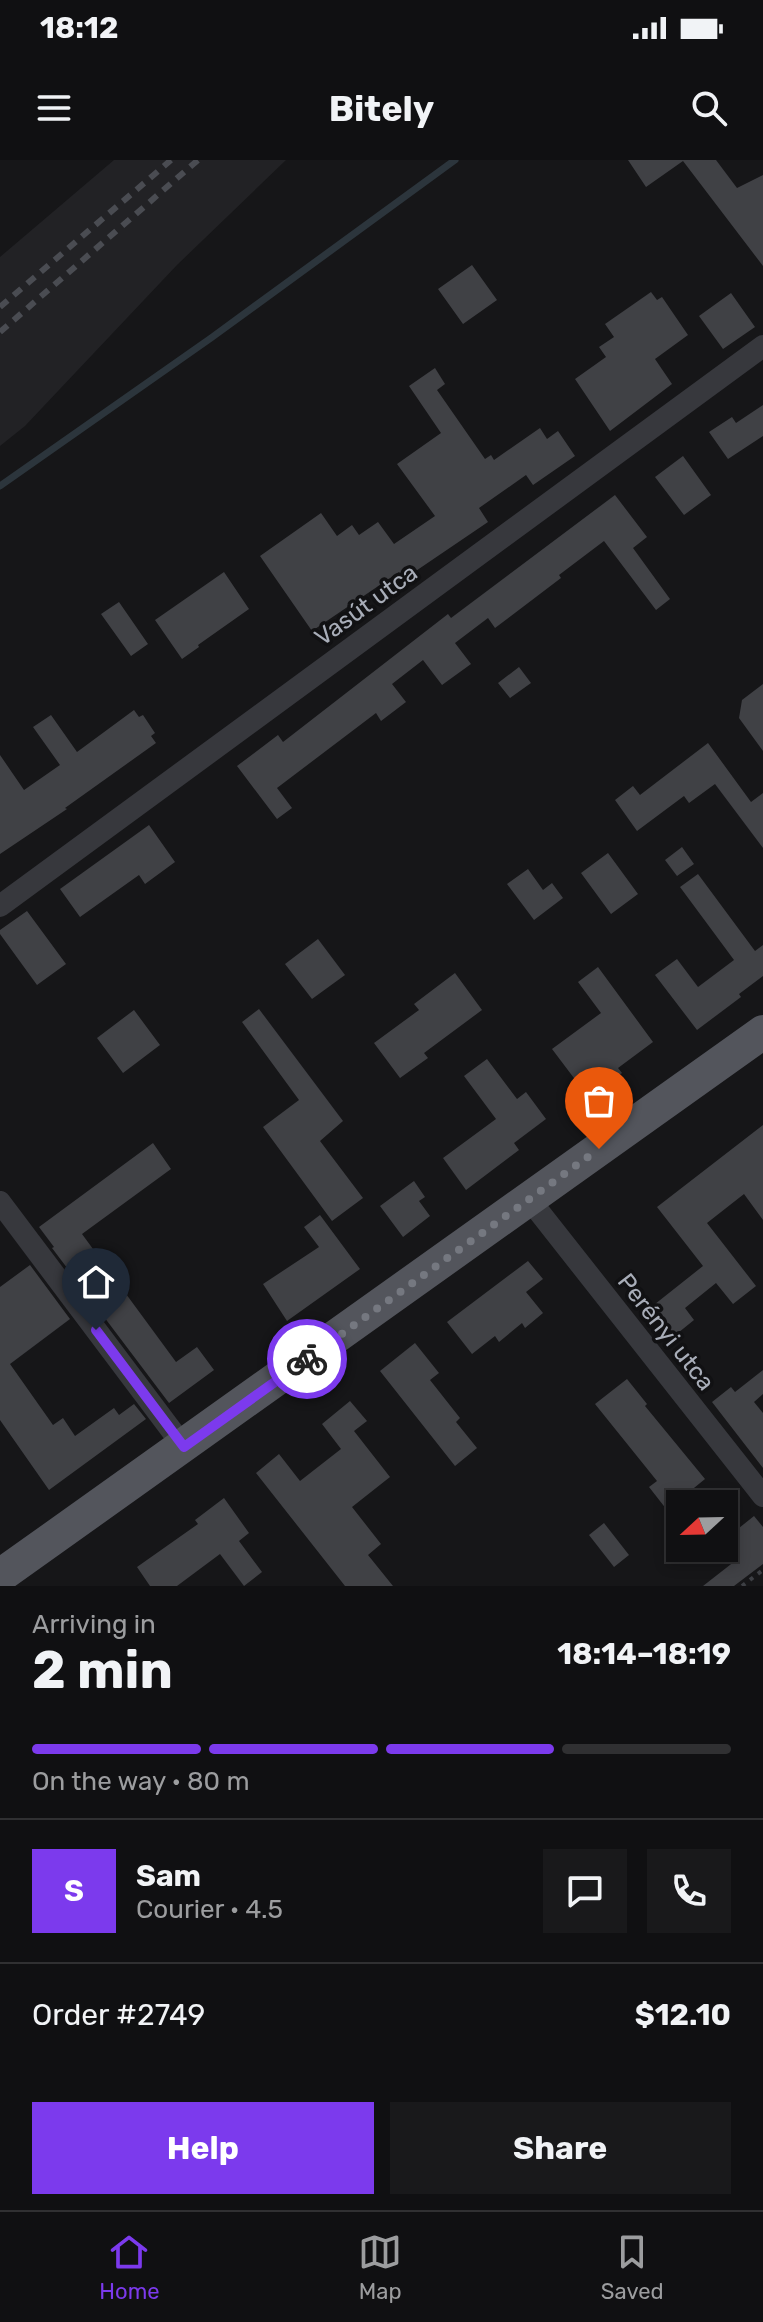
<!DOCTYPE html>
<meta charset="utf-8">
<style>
body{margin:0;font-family:Rubik,sans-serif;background:#19191b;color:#f1f3f6;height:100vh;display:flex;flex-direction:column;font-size:30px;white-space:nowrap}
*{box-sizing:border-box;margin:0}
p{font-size:26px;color:#9c9d9f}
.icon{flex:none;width:44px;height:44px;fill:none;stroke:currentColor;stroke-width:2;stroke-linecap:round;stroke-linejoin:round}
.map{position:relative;height:1426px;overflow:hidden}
.drawer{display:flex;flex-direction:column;background:#101012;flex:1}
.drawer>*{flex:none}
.needle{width:52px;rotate:248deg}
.fabs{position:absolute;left:666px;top:1330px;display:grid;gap:16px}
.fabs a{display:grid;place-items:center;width:72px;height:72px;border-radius:0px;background:#101012;box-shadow:0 4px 12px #0003,0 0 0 2px #303032;font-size:40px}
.pin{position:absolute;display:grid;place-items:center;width:68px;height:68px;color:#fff;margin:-82px -34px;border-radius:50% 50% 50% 0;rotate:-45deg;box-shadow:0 0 8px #0007}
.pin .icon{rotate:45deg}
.courier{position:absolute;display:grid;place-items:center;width:80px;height:80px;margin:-40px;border:6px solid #7c3aed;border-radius:50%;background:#fff;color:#222;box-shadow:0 2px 10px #0007}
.headline em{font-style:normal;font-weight:700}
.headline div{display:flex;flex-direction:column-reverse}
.headline{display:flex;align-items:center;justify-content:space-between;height:136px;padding:0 32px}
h1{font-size:52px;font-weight:700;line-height:60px}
.bar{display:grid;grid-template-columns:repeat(4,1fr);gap:12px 8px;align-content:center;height:96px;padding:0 32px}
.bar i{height:10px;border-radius:6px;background:#303032}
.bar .active{background:#7c3aed}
.bar p{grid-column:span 4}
.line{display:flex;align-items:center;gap:20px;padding:0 32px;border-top:2px solid #303032}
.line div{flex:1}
.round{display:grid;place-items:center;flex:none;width:84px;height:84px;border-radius:0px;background:#19191b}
.primary-button{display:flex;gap:16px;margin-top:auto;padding:16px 32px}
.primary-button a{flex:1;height:92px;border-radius:0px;background:#7c3aed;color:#fff;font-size:32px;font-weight:700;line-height:92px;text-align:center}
.primary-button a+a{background:#19191b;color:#f1f3f6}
.status{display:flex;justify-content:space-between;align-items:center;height:56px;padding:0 40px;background:#101012;direction:ltr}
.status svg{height:22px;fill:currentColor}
header{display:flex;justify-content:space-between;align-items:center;height:104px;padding:0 32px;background:#101012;font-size:36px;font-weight:700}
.tab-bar{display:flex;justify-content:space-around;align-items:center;height:112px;border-top:2px solid #303032;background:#101012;font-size:22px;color:#9c9d9f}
.tab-bar a{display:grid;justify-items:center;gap:4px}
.tab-bar .active{color:#7c3aed}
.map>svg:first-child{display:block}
.built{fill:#222225}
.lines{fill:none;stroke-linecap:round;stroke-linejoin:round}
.stream{stroke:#2c353c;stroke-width:7}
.building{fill:#404145}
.path{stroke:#3d3f44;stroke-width:4;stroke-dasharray:4 6;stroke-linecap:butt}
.minor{stroke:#37383d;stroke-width:22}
.primary{stroke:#53555c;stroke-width:34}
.rail{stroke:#4a4c52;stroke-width:6;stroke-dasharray:10 8;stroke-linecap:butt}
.done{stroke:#757880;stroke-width:8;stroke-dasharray:0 14.4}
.route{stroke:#7c3aed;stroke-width:10}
.labels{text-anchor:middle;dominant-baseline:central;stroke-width:7;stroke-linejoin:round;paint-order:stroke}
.street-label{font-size:24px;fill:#a8adb8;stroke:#111113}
</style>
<div class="status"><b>18:12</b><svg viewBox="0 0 49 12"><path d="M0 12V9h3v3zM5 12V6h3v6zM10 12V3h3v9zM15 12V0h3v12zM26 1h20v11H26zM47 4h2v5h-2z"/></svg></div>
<header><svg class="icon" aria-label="menu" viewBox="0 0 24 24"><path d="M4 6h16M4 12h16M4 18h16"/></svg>Bitely<svg class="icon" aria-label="search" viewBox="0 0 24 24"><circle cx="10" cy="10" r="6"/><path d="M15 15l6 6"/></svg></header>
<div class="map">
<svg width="763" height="1426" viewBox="0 0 763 1426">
<rect width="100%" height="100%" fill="#161618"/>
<path class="built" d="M 114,0 L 286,0 L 177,105 L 25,266 L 0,286 L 0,97 Z"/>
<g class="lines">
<path class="stream" d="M 0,326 L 211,178 L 455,0"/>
</g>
<path class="building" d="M 628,0 L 716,0 L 737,28 L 763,15 L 763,106 L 683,1 L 646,27 Z
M 472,105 L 497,140 L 463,164 L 438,129 Z
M 651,132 L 657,140 L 662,137 L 688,175 L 655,199 L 672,224 L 610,271 L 575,219 L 606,197 L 599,187 L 614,177 L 605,164 Z
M 731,133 L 755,167 L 723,189 L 699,156 Z
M 435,208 L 445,224 L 437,230 L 485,299 L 491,295 L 494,300 L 540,268 L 547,279 L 558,271 L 575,296 L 533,325 L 526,315 L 479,348 L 488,362 L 404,419 L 399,412 L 312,471 L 260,396 L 321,353 L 337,376 L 352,365 L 359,375 L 378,362 L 394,384 L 435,356 L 397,304 L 441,273 L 409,226 Z
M 763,245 L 763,276 L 728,299 L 709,272 L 732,257 L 736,263 Z
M 683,296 L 711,335 L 684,355 L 655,317 Z
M 615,335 L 647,377 L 633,388 L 670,439 L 656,450 L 604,381 L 559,415 L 561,418 L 495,468 L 488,458 L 455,483 L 471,504 L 442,525 L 423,500 L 392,524 L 406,542 L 381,561 L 376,553 L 277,628 L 292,648 L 277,659 L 237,606 L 278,575 L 283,582 L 448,454 L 451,458 Z
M 224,412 L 249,449 L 198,485 L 199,487 L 182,499 L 155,460 Z
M 119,442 L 148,484 L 131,496 L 101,454 Z
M 519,507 L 531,523 L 510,538 L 498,523 Z
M 763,524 L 763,591 L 739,558 L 742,540 Z
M 134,550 L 139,557 L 143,555 L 155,573 L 151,576 L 156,583 L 65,648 L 67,649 L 0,694 L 0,595 L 24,630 L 60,605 L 33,567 L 51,555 L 77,592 Z
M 708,583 L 751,642 L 763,633 L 763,688 L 715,624 L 689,643 L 684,636 L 637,671 L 615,640 L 633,626 L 640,635 Z
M 149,665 L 175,702 L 145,724 L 139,715 L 80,757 L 60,729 Z
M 682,687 L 694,704 L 677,716 L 665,700 Z
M 608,693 L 638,734 L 611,754 L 581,713 Z
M 528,709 L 543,730 L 552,723 L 563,738 L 534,760 L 507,724 Z
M 698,714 L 755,791 L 763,785 L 763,816 L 739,834 L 741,837 L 697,870 L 655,815 L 677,799 L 698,827 L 734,800 L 680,727 Z
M 27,751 L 66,804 L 37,825 L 0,774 L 0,770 Z
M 318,779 L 345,815 L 312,839 L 285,804 Z
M 598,807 L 653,882 L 618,908 L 622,913 L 589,938 L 552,889 L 601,853 L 578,822 Z
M 455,813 L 482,850 L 424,893 L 428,898 L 400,918 L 374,883 L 419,850 L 414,844 Z
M 259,849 L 343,961 L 320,981 L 363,1038 L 332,1061 L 263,967 L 299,940 L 242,862 Z
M 134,850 L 160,885 L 123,913 L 97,878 Z
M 487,899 L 517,939 L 526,932 L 546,959 L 514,983 L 519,990 L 466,1030 L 443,998 L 496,959 L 464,916 Z
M 763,965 L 763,1060 L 744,1034 L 707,1063 L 756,1126 L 733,1144 L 716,1123 L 685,1148 L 694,1160 L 668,1181 L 645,1152 L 703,1106 L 657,1047 Z
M 153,983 L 171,1009 L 82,1074 L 176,1202 L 197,1187 L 214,1210 L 169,1243 L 52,1088 L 54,1087 L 39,1067 Z
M 414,1021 L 425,1037 L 419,1041 L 430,1056 L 403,1077 L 380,1046 Z
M 320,1055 L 360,1109 L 287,1161 L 263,1124 L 319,1087 L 304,1067 Z
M 528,1101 L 543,1119 L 526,1132 L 543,1153 L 525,1168 L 522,1163 L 499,1182 L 495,1176 L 472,1194 L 447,1162 Z
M 30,1105 L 70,1159 L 10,1204 L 53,1265 L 63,1258 L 75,1276 L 114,1248 L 119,1255 L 134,1244 L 146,1259 L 49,1330 L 0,1260 L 0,1127 Z
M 415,1183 L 439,1213 L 430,1220 L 460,1258 L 456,1262 L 477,1288 L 455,1306 L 380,1211 Z
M 763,1210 L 763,1234 L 754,1242 L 763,1253 L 763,1308 L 712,1242 L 731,1227 L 735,1232 Z
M 627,1219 L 647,1244 L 645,1246 L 705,1319 L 667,1350 L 649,1327 L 657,1321 L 595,1244 Z
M 350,1241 L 367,1261 L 354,1271 L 390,1317 L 352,1347 L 381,1384 L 368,1395 L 393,1426 L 345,1426 L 256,1313 L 279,1294 L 300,1321 L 341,1289 L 322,1264 Z
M 224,1338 L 249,1373 L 239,1381 L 262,1412 L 244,1426 L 220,1394 L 177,1426 L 150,1426 L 137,1407 L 198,1364 L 195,1360 Z
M 754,1356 L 763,1367 L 763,1404 L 734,1426 L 703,1426 L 735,1401 L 724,1387 L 724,1380 Z
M 604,1363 L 629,1395 L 614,1407 L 589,1375 Z"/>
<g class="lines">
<path class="path" d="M 742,1426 L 763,1410"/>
<path class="minor" d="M 0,746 L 763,186
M 529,1039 L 763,1336
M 0,1042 L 184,1287"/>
<path class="primary" d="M 0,1416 L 763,872"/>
<path class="rail" d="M 0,147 L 171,0
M 0,172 L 198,0"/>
</g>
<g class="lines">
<path class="done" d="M 307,1199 L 599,989"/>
<path class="route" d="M 96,1170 L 184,1287 L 307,1199"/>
</g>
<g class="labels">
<g class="street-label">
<text transform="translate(366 445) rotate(-36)">Vasút utca</text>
<text transform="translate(666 1172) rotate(52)">Perényi utca</text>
</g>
</g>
</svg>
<div class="fabs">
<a><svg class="needle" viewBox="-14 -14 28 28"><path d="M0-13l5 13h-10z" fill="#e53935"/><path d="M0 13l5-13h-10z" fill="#9c9d9f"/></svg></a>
</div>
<div class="pin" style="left:599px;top:989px;background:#ea580c"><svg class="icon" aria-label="bag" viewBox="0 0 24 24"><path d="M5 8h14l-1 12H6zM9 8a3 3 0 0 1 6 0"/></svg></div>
<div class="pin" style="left:96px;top:1170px;background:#1f2937"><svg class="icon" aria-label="home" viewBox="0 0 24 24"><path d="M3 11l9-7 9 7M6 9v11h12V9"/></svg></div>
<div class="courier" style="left:307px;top:1199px"><svg class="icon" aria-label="bike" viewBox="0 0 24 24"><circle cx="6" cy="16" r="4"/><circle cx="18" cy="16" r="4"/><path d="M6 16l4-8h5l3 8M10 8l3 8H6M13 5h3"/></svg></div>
</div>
<section class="drawer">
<div class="headline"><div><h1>2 min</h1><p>Arriving in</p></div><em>18:14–18:19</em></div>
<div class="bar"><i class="active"></i><i class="active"></i><i class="active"></i><i></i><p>On the way · 80 m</p></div>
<div class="line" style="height:144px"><b class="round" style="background:#7c3aed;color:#fff">S</b><div><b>Sam</b><p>Courier · 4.5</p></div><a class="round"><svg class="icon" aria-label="chat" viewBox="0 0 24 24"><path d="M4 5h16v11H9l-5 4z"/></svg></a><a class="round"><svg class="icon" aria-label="phone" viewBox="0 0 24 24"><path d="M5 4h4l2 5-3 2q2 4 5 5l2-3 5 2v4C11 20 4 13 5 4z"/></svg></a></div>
<div class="line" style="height:104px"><div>Order #2749</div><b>$12.10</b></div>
<div class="primary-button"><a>Help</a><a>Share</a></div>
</section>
<nav class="tab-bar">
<a class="active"><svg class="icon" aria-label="home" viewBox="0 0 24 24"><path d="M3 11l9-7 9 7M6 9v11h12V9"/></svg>Home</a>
<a><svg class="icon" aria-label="map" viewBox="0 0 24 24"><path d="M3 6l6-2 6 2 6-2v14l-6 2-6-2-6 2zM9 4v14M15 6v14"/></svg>Map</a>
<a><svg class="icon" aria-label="saved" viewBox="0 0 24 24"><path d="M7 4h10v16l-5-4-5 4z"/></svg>Saved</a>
</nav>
